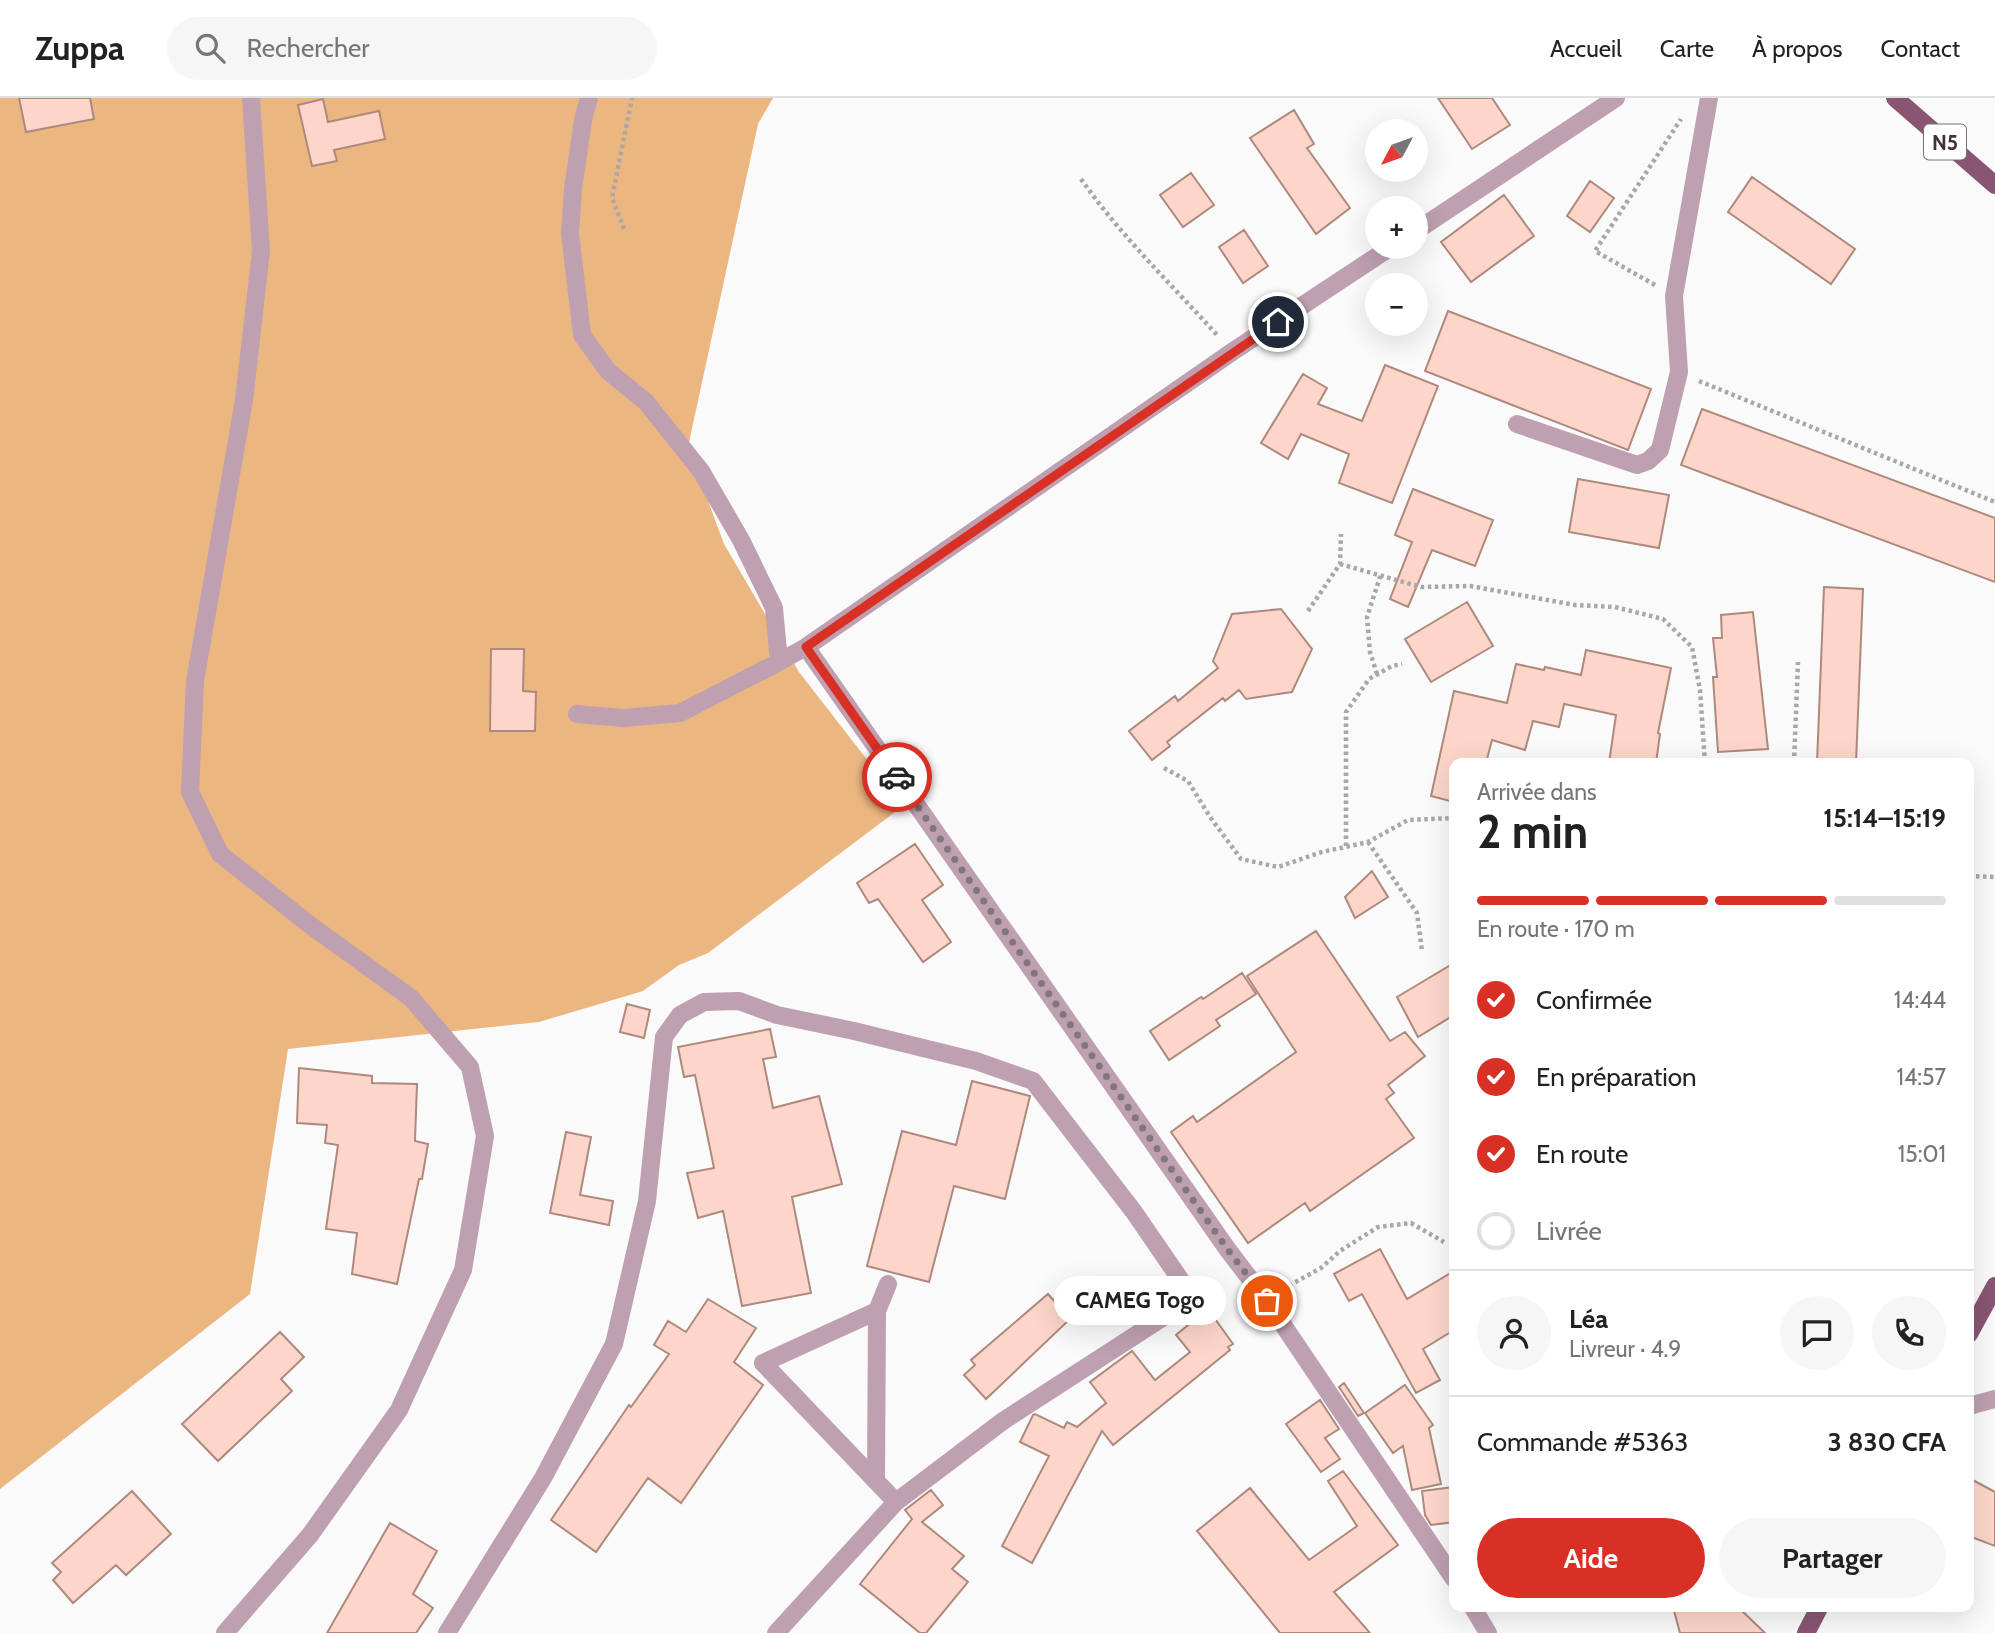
<!DOCTYPE html>
<html lang="fr">
<meta charset="utf-8">
<style>
body{margin:0;font-family:Cabin,sans-serif;background:#f6f6f6;color:#222;height:100vh;display:flex;flex-direction:column;font-size:26px;white-space:nowrap}
*{box-sizing:border-box;margin:0}
p{font-size:23px;color:#767676}
.icon{flex:none;width:38px;height:38px;fill:none;stroke:currentColor;stroke-width:2;stroke-linecap:round;stroke-linejoin:round}
.map{position:relative;flex:1;overflow:hidden}
.sheet{position:absolute;left:1449px;top:660px;width:525px;height:854px;display:flex;flex-direction:column;background:#fff;border-radius:14px;box-shadow:0 7px 28px #0002}
.sheet>*{flex:none}
.needle{width:46px;rotate:229deg}
.fabs{position:absolute;left:1365px;top:21px;display:grid;gap:14px}
.fabs a{display:grid;place-items:center;width:63px;height:63px;border-radius:50%;background:#fff;box-shadow:0 7px 28px #0002;font-size:35px}
.pin{position:absolute;display:grid;place-items:center;width:60px;height:60px;color:#fff;margin:-30px;border:4px solid #fff;border-radius:50%;box-shadow:0 2px 7px #0007}
.courier{position:absolute;display:grid;place-items:center;width:70px;height:70px;margin:-35px;border:5px solid #d93025;border-radius:50%;background:#fff;color:#222;box-shadow:0 2px 9px #0007}
.bubble{position:absolute;height:49px;border-radius:24px;background:#fff;box-shadow:0 7px 28px #0002;font-size:23px;font-weight:700;line-height:49px;text-align:center}
.headline em{font-style:normal;font-weight:700}
.headline div{display:flex;flex-direction:column-reverse}
.headline{display:flex;align-items:center;justify-content:space-between;height:119px;padding:0 28px}
h1{font-size:46px;font-weight:700;line-height:52px}
.bar{display:grid;grid-template-columns:repeat(4,1fr);gap:10px 7px;align-content:center;height:84px;padding:0 28px}
.bar i{height:9px;border-radius:5px;background:#e0e0e0}
.bar .selected{background:#d93025}
.bar p{grid-column:span 4}
.line{display:flex;align-items:center;gap:18px;padding:0 28px;border-top:2px solid #e0e0e0}
.line div{flex:1}
.round{display:grid;place-items:center;flex:none;width:74px;height:74px;border-radius:37px;background:#f6f6f6}
ol{padding:0 28px;list-style:none}
li{display:flex;align-items:center;gap:21px;height:77px}
li p{margin-inline-start:auto}
li .icon{padding:7px;border-radius:50%;background:#d93025;color:#fff;stroke-width:4}
li:last-child{color:#767676}
li i{width:38px;height:38px;border:4px solid #e0e0e0;border-radius:50%}
.action{display:flex;gap:14px;margin-top:auto;padding:14px 28px}
.action a{flex:1;height:80px;border-radius:42px;background:#d93025;color:#fff;font-size:28px;font-weight:700;line-height:80px;text-align:center}
.action a+a{background:#f6f6f6;color:#222}
header{display:flex;align-items:center;gap:42px;box-sizing:border-box;height:98px;padding:0 35px;background:#fff;border-bottom:2px solid #e0e0e0}
header strong{font-size:33px}
nav{display:flex;gap:38px;margin-inline-start:auto;font-size:24px}
.search{width:490px;height:63px;background:#f6f6f6;display:flex;align-items:center;gap:18px;box-sizing:border-box;padding:0 24px;border-radius:38px;color:#767676;font-size:26px}
.map>svg:first-child{display:block}
.forest{fill:#ecb680}
.building{fill:#fdd6c9;stroke:#ae897e;stroke-width:2}
.lines{fill:none;stroke-linecap:round;stroke-linejoin:round}
.path{stroke:#aca6a6;stroke-width:4.5;stroke-dasharray:3.5 3.5;stroke-linecap:butt}
.minor{stroke:#bea0b0;stroke-width:18}
.major{stroke:#885573;stroke-width:18}
.done{stroke:#827778;stroke-width:7;stroke-dasharray:0 12.6}
.route{stroke:#d93025;stroke-width:9}
.labels{text-anchor:middle;dominant-baseline:central;stroke-width:7;stroke-linejoin:round;paint-order:stroke}
.shield{fill:#fff;stroke:#7a6f70;stroke-width:2}
.shield-label{font-size:21px;font-weight:bold;fill:#413132}
</style>
<header>
<strong>Zuppa</strong>
<div class="search"><svg class="icon" aria-label="search" viewBox="0 0 24 24"><circle cx="10" cy="10" r="6"/><path d="M15 15l6 6"/></svg>Rechercher</div>
<nav><a>Accueil</a><a>Carte</a><a>À propos</a><a>Contact</a></nav>
</header>
<div class="map">
<svg width="1995" height="1535" viewBox="0 0 1995 1535">
<rect width="100%" height="100%" fill="#fafafa"/>
<path class="forest" d="M 0,0 L 773,0 L 758,26 L 688,349 L 724,446 L 799,574 L 903,708 L 708,855 L 679,867 L 643,893 L 539,924 L 288,951 L 250,1196 L 0,1391 Z"/>
<path class="building" d="M 19,0 L 90,0 L 94,21 L 26,34 Z
M 1438,0 L 1492,0 L 1510,27 L 1472,51 Z
M 323,1 L 328,24 L 379,13 L 385,41 L 334,52 L 337,63 L 312,68 L 298,7 Z
M 1294,12 L 1314,46 L 1307,50 L 1350,110 L 1316,136 L 1250,40 Z
M 1191,75 L 1214,107 L 1183,129 L 1160,97 Z
M 1752,79 L 1855,151 L 1831,186 L 1728,114 Z
M 1590,83 L 1614,100 L 1590,134 L 1567,118 Z
M 1504,97 L 1534,138 L 1471,184 L 1441,144 Z
M 1244,132 L 1268,168 L 1243,185 L 1219,149 Z
M 1448,213 L 1651,291 L 1628,352 L 1425,273 Z
M 1385,267 L 1438,288 L 1392,405 L 1339,385 L 1349,356 L 1301,336 L 1288,361 L 1261,345 L 1303,276 L 1327,290 L 1318,306 L 1362,323 Z
M 1702,311 L 1995,420 L 1995,484 L 1681,367 Z
M 1578,381 L 1669,397 L 1659,450 L 1569,434 Z
M 1413,391 L 1493,422 L 1475,468 L 1432,452 L 1408,509 L 1390,501 L 1412,444 L 1395,437 Z
M 1824,489 L 1863,491 L 1856,665 L 1817,665 Z
M 1467,504 L 1493,548 L 1431,584 L 1405,541 Z
M 1281,511 L 1312,551 L 1292,594 L 1246,601 L 1239,592 L 1225,603 L 1223,600 L 1167,644 L 1170,648 L 1152,662 L 1129,633 L 1175,598 L 1178,603 L 1218,570 L 1213,563 L 1232,516 Z
M 1753,514 L 1768,651 L 1718,654 L 1713,579 L 1717,579 L 1713,540 L 1722,540 L 1721,517 Z
M 491,551 L 524,551 L 523,593 L 536,594 L 535,633 L 490,633 Z
M 1586,552 L 1671,570 L 1658,635 L 1660,636 L 1656,665 L 1609,665 L 1616,617 L 1564,606 L 1559,629 L 1533,623 L 1525,652 L 1492,642 L 1486,665 L 1454,665 L 1454,704 L 1431,698 L 1454,593 L 1507,605 L 1516,566 L 1544,572 L 1545,569 L 1581,577 Z
M 915,746 L 943,787 L 922,802 L 951,844 L 923,864 L 878,801 L 869,805 L 857,785 Z
M 1372,773 L 1388,799 L 1355,820 L 1345,799 Z
M 1316,833 L 1390,943 L 1405,934 L 1425,958 L 1388,987 L 1394,995 L 1386,1001 L 1414,1040 L 1310,1113 L 1305,1105 L 1248,1145 L 1171,1034 L 1193,1018 L 1197,1024 L 1296,954 L 1247,878 Z
M 1454,865 L 1454,917 L 1418,939 L 1397,899 Z
M 1242,875 L 1256,896 L 1216,922 L 1220,928 L 1169,962 L 1150,933 L 1201,899 L 1203,901 Z
M 627,906 L 650,912 L 644,940 L 620,934 Z
M 770,931 L 776,959 L 763,961 L 773,1010 L 819,998 L 842,1086 L 792,1099 L 811,1195 L 742,1208 L 723,1113 L 698,1120 L 687,1075 L 714,1070 L 695,977 L 684,979 L 678,949 Z
M 299,970 L 372,978 L 372,985 L 417,986 L 415,1043 L 428,1046 L 422,1081 L 419,1081 L 397,1186 L 352,1176 L 357,1135 L 326,1131 L 338,1047 L 325,1045 L 327,1027 L 297,1025 Z
M 972,983 L 1030,998 L 1005,1101 L 954,1088 L 929,1184 L 867,1168 L 902,1033 L 956,1047 Z
M 566,1034 L 591,1039 L 580,1097 L 613,1103 L 609,1127 L 550,1115 Z
M 1380,1151 L 1407,1201 L 1454,1173 L 1454,1232 L 1423,1251 L 1440,1282 L 1416,1295 L 1362,1196 L 1349,1203 L 1334,1176 Z
M 1048,1196 L 1070,1221 L 986,1301 L 964,1277 L 975,1267 L 971,1262 Z
M 708,1201 L 756,1230 L 734,1264 L 763,1287 L 681,1405 L 648,1380 L 596,1454 L 551,1422 L 629,1307 L 631,1309 L 669,1256 L 654,1247 L 668,1223 L 686,1234 Z
M 1208,1211 L 1233,1246 L 1228,1249 L 1230,1252 L 1113,1347 L 1102,1333 L 1032,1465 L 1002,1448 L 1049,1358 L 1020,1344 L 1033,1317 L 1035,1316 L 1064,1330 L 1067,1324 L 1077,1329 L 1106,1305 L 1090,1284 L 1132,1253 L 1155,1282 L 1190,1254 L 1176,1237 Z
M 280,1234 L 304,1259 L 281,1281 L 292,1293 L 218,1363 L 182,1326 Z
M 1344,1285 L 1364,1315 L 1358,1318 L 1339,1289 Z
M 1405,1287 L 1433,1327 L 1429,1330 L 1441,1386 L 1412,1392 L 1403,1348 L 1393,1355 L 1365,1315 Z
M 1320,1302 L 1339,1331 L 1325,1340 L 1340,1361 L 1321,1374 L 1286,1326 Z
M 1343,1373 L 1398,1447 L 1334,1494 L 1370,1535 L 1280,1535 L 1197,1433 L 1250,1390 L 1309,1462 L 1357,1428 L 1328,1383 Z
M 1969,1380 L 1995,1394 L 1995,1448 L 1969,1438 Z
M 1454,1389 L 1454,1424 L 1431,1427 L 1425,1417 L 1422,1393 Z
M 931,1392 L 943,1407 L 922,1424 L 964,1458 L 952,1471 L 968,1484 L 926,1535 L 920,1535 L 860,1486 L 912,1421 L 905,1412 Z
M 132,1393 L 171,1436 L 126,1477 L 116,1467 L 73,1505 L 53,1482 L 61,1474 L 52,1465 Z
M 390,1425 L 437,1453 L 413,1496 L 433,1510 L 416,1535 L 327,1535 Z
M 1673,1509 L 1738,1509 L 1765,1535 L 1680,1535 Z"/>
<g class="lines">
<path class="path" d="M 1081,81 C 1121,138 1171,186 1218,238
M 624,131 L 612,100 L 632,0
M 1655,187 L 1595,153 L 1681,21
M 1699,283 L 1995,404
M 1340,466 L 1421,489 L 1470,488 L 1575,507 L 1615,509 L 1663,521 L 1692,549 L 1700,592 L 1705,665
M 1308,513 L 1340,466 L 1341,436
M 1377,576 L 1370,554 L 1367,519 L 1381,476
M 1794,665 L 1798,564
M 1164,670 L 1188,683 L 1210,719 L 1241,761 L 1278,769 L 1322,754 L 1368,744 L 1408,722 L 1454,720
M 1368,744 L 1417,815 L 1422,853
M 1346,748 L 1346,614 L 1369,581 L 1392,568 L 1402,566
M 1969,778 L 1995,779
M 1283,1191 L 1321,1170 L 1340,1153 L 1378,1129 L 1411,1125 L 1444,1144"/>
<path class="minor" d="M 589,0 L 583,22 L 573,91 L 570,135 L 582,237 L 608,273 L 646,304 L 701,373 L 741,442 L 774,510 L 779,564 L 806,549 L 1232,254 L 1391,149
M 1416,133 L 1616,0
M 1517,326 L 1637,367 L 1648,363 L 1660,352 L 1679,274 L 1674,198 L 1709,0
M 806,549 L 1228,1152 L 1267,1203 L 1454,1481
M 577,616 L 623,620 L 680,615 L 779,564
M 888,1186 L 877,1213 L 763,1265 L 896,1404
M 1969,1308 L 1995,1301
M 876,1381 L 877,1213
M 1472,1508 L 1488,1535
M 225,1535 L 310,1437 L 399,1312 L 463,1172 L 485,1038 L 470,969 L 411,900 L 310,827 L 220,756 L 190,694 L 195,583 L 244,302 L 261,153 L 251,0
M 447,1535 L 543,1380 L 614,1246 L 647,1103 L 664,939 L 680,917 L 704,904 L 739,903 L 777,917 L 854,933 L 976,963 L 1033,983 L 1134,1114 L 1193,1200 L 1003,1323 L 896,1404 L 776,1535"/>
<path class="major" d="M 1895,0 L 1995,87
M 1969,1236 L 1995,1188
M 1806,1535 L 1820,1508"/>
</g>
<g class="lines">
<path class="done" d="M 897,679 L 1228,1152 L 1267,1203"/>
<path class="route" d="M 897,679 L 806,549 L 1278,224"/>
</g>
<g class="labels">
<rect class="shield" x="1924" y="26.5" width="42" height="35" rx="5"/>
<g class="shield-label">
<text x="1945" y="44">N5</text>
</g>
</g>
</svg>
<div class="fabs">
<a><svg class="needle" viewBox="-14 -14 28 28"><path d="M0-13l5 13h-10z" fill="#e53935"/><path d="M0 13l5-13h-10z" fill="#767676"/></svg></a>
<a>+</a>
<a>−</a>
</div>
<div class="pin" style="left:1267px;top:1203px;background:#ea580c"><svg class="icon" aria-label="bag" viewBox="0 0 24 24"><path d="M5 8h14l-1 12H6zM9 8a3 3 0 0 1 6 0"/></svg></div>
<div class="pin" style="left:1278px;top:224px;background:#1f2937"><svg class="icon" aria-label="home" viewBox="0 0 24 24"><path d="M3 11l9-7 9 7M6 9v11h12V9"/></svg></div>
<div class="courier" style="left:897px;top:679px"><svg class="icon" aria-label="car" viewBox="0 0 24 24"><path d="M5 17H2v-5l4-1 3-4h7l3 4 3 1v5h-3M9 17h6M6 11h13"/><circle cx="7" cy="17" r="2"/><circle cx="17" cy="17" r="2"/></svg></div>
<div class="bubble" style="left:1054px;top:1178px;width:172px">CAMEG Togo</div>
<section class="sheet">
<div class="headline"><div><h1>2 min</h1><p>Arrivée dans</p></div><em>15:14–15:19</em></div>
<div class="bar"><i class="selected"></i><i class="selected"></i><i class="selected"></i><i></i><p>En route · 170 m</p></div>
<ol>
<li><svg class="icon" aria-label="check" viewBox="0 0 24 24"><path d="M5 12l5 5 9-10"/></svg>Confirmée<p>14:44</p></li>
<li><svg class="icon" aria-label="check" viewBox="0 0 24 24"><path d="M5 12l5 5 9-10"/></svg>En préparation<p>14:57</p></li>
<li><svg class="icon" aria-label="check" viewBox="0 0 24 24"><path d="M5 12l5 5 9-10"/></svg>En route<p>15:01</p></li>
<li><i></i>Livrée</li>
</ol>
<div class="line" style="height:126px"><a class="round"><svg class="icon" aria-label="person" viewBox="0 0 24 24"><circle cx="12" cy="8" r="4"/><path d="M4 21q1-7 8-7t8 7"/></svg></a><div><b>Léa</b><p>Livreur · 4.9</p></div><a class="round"><svg class="icon" aria-label="chat" viewBox="0 0 24 24"><path d="M4 5h16v11H9l-5 4z"/></svg></a><a class="round"><svg class="icon" aria-label="phone" viewBox="0 0 24 24"><path d="M5 4h4l2 5-3 2q2 4 5 5l2-3 5 2v4C11 20 4 13 5 4z"/></svg></a></div>
<div class="line" style="height:91px"><div>Commande #5363</div><b>3 830 CFA</b></div>
<div class="action"><a>Aide</a><a>Partager</a></div>
</section>
</div>
